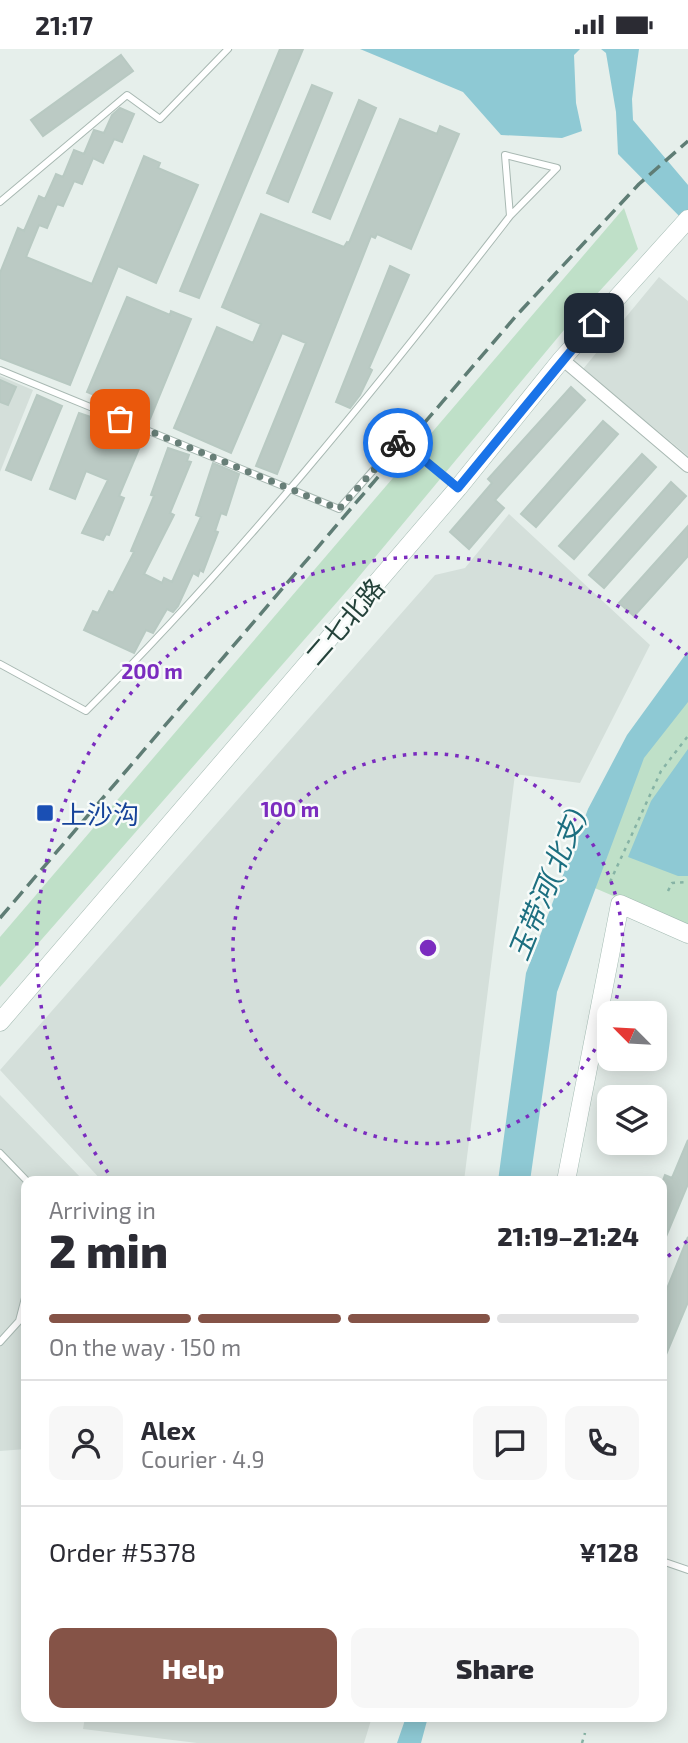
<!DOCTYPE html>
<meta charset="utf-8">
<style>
body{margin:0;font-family:"Exo 2","Noto Sans SC",sans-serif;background:#f7f7f7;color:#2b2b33;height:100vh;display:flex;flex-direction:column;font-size:26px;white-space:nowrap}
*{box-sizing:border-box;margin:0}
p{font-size:23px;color:#7c7c81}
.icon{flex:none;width:38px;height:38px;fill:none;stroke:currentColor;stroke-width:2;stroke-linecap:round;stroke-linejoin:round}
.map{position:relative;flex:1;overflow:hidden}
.side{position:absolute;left:21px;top:1127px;width:646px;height:546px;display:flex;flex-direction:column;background:#fff;border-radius:14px;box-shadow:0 4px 18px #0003}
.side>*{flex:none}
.needle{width:46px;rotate:294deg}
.buttons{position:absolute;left:597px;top:952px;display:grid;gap:14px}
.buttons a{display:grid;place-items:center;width:70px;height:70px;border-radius:14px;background:#fff;box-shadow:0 4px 18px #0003;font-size:35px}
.pin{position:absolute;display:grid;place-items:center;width:60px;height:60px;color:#fff;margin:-30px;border-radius:14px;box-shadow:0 4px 10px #0006}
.courier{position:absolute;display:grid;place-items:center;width:70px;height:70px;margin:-35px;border:5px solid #1a73e8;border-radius:50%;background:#fff;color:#222;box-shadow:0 2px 9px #0007}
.headline em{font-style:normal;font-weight:800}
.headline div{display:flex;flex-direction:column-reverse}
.headline{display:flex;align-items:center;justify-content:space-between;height:119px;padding:0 28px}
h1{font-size:46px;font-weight:800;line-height:52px}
.bar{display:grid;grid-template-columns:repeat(4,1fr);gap:10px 7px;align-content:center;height:84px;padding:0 28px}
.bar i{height:9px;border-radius:5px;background:#e1e1e2}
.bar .active{background:#855347}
.bar p{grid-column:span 4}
.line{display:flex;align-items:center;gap:18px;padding:0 28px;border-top:2px solid #e1e1e2}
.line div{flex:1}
.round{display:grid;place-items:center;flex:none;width:74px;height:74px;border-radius:14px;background:#f7f7f7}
.primary-button{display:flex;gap:14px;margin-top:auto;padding:14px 28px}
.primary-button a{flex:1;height:80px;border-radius:14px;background:#855347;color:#fff;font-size:28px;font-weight:800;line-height:80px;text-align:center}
.primary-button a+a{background:#f7f7f7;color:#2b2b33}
.status{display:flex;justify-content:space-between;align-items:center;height:49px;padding:0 35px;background:#fff;direction:ltr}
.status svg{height:19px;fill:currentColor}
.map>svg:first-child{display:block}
.built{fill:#d4dfda}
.green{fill:#bfe0c8}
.water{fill:#8ec9d4}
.building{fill:#bbcac4;stroke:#b8c9c2;stroke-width:2}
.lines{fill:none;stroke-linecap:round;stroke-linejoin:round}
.lane-casing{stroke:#a8b8b2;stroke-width:8}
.street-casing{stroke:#a8b8b2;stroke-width:14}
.secondary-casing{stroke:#a4bbb3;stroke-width:19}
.path{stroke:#86b3a5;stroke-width:2.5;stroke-dasharray:3.5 5;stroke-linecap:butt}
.lane{stroke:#fff;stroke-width:6}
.street{stroke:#fff;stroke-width:12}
.secondary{stroke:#fff;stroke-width:18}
.rail{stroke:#5f7d75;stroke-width:3.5;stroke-dasharray:14 7;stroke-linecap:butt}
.done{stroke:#687f78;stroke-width:7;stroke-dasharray:0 12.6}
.route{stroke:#1a73e8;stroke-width:9}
.ring{fill:none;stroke:#7b2cbf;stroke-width:3.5;stroke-dasharray:3.5 7}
.transit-dot{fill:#1a4fb4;stroke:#f7fbf9;stroke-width:2.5}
.labels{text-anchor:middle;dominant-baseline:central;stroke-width:5;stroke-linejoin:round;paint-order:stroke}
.street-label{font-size:26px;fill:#24423a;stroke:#f7fbf9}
.transit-label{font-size:26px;fill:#164399;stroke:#f7fbf9;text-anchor:start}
.water-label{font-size:28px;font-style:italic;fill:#1c6f80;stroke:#f7fbf9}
.centre{fill:#7b2cbf;stroke:#f7fbf9;stroke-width:3.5}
.ring-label{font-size:21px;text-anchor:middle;font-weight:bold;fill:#7b2cbf;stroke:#f7fbf9;stroke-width:5;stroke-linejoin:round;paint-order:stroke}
</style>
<div class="status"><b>21:17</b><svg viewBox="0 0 49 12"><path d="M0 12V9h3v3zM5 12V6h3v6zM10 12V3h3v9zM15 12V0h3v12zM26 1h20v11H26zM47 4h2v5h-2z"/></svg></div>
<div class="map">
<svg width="688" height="1694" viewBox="0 0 688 1694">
<rect width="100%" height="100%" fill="#e6efeb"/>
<path class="built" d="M 659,228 L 688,252 L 688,407 L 583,320 Z
M 0,327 L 33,341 L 0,423 Z
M 509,465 L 650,596 L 580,734 L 515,725 L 464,1132 L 102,1132 L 0,1021 L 435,526 L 465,519 Z
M 0,1046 L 84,1132 L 26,1132 L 26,1400 L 0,1402 Z
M 85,1668 L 372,1668 L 364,1694 L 197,1694 L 83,1680 Z"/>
<path class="green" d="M 624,159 L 638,200 L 564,281 L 352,536 L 0,938 L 0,888 Z
M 688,644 L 688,879 L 590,837 L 642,708 Z"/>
<path class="water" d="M 360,0 L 580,0 L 574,6 L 576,54 L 582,82 L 562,89 L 501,86 L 463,43 Z
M 601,0 L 639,0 L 632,50 L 633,71 L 688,136 L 688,176 L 618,105 L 616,63 L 606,4 Z
M 688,602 L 688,653 L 644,709 L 557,943 L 530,1132 L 498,1132 L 526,924 L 588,760 L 627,686 Z
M 688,700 L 688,827 L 678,827 L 628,808 L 651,752 Z
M 406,1668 L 428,1668 L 421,1694 L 397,1694 Z"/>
<path class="building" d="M 280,0 L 303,0 L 199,249 L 180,242 Z
M 121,6 L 133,22 L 43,87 L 31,71 Z
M 312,36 L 332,44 L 288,153 L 267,144 Z
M 359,51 L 376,59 L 330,170 L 313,163 Z
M 120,59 L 134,65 L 122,93 L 114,90 L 103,114 L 93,109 L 82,135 L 74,132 L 63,157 L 57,155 L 47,179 L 39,176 L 26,208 L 92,235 L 144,107 L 160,114 L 158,119 L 198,136 L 156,234 L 118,217 L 70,336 L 0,309 L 0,224 L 18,179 L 24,182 L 39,147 L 45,150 L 56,125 L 63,128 L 74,101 L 84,105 L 94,81 L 104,84 L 112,66 Z
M 400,70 L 437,85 L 440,77 L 459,85 L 411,200 L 377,185 L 375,189 L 371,187 L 277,425 L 256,417 L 306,294 L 282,284 L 231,404 L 174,379 L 217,278 L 253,294 L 261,275 L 222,258 L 261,165 L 344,198 L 347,193 L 349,194 Z
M 390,217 L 409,226 L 369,319 L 372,321 L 360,346 L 350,359 L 336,353 Z
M 127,248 L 170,266 L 171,262 L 191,270 L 150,370 L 145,374 L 127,367 L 130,361 L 87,343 Z
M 0,331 L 16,338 L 8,356 L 0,353 Z
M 571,338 L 585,351 L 495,451 L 504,459 L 469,500 L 450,483 L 492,434 L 488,430 Z
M 37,346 L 62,357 L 31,431 L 6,421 Z
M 79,364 L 141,385 L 137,394 L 141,395 L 119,447 L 124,449 L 109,486 L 106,485 L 103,491 L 82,484 L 108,431 L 86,422 L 75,450 L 50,440 Z
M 603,372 L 618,385 L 536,478 L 521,465 Z
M 168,399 L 189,406 L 187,412 L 191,413 L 170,464 L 174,466 L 144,525 L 162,534 L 164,529 L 172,533 L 201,468 L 196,466 L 213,414 L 239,425 L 226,466 L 221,464 L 215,482 L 218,483 L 203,523 L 200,521 L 198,527 L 193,524 L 178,557 L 173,563 L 167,560 L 153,584 L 146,581 L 134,604 L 84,581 L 93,562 L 98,564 L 109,542 L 113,544 L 134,503 L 131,502 L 154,447 L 151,446 Z
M 642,405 L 656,418 L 574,510 L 559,497 Z
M 671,433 L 686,447 L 604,539 L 589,526 Z
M 688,477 L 688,507 L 634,567 L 619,554 Z
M 688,1091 L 688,1135 L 662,1197 L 662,1134 L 665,1126 L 672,1129 Z
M 688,1188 L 688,1253 L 662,1315 L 662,1252 Z"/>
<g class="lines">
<defs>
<path id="lane" d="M 0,153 L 127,46 L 160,70 L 228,0
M 0,321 L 339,460 L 400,391 L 458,438
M 0,615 L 86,662 C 239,509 377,339 510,167 L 505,106 L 557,119 L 510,167
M 0,1104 L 27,1132
M 0,1293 L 19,1272 L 26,1245
M 662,1512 L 688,1521"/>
<path id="street" d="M 562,310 L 688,417"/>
<path id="secondary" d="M 0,973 L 458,439 L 562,310 L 688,170
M 566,1132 L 620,855 L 688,885"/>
</defs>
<use href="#lane" class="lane-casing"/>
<use href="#street" class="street-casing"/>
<use href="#secondary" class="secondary-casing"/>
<path class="path" d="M 610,833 L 661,722 L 688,687
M 668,842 L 672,834 L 688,833
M 582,1694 L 585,1684"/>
<use href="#lane" class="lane"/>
<use href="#street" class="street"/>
<use href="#secondary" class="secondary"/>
<path class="rail" d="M 0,869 L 516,267 L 639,135 L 688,92"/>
</g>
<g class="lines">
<path class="done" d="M 120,370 L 339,460 L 398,394"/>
<path class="route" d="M 398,394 L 400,391 L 458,439 L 594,274"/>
</g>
<g class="ring">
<path d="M609 972A195 195 0 1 1 612 964"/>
<path d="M687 1192A391 391 0 0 1 663 1211M114 1132A391 391 0 0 1 687 606"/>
</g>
<rect class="transit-dot" x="36" y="755" width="18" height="18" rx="3.5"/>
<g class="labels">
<g class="street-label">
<text transform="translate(344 572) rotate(-49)">二七北路</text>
</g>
<g class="transit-label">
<text x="61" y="764">上沙沟</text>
</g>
<g class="water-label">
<text transform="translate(546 835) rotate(-68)">玉带河(北支)</text>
</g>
</g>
<circle cx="428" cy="899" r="10" class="centre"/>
<g class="ring-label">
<text x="152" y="630">200 m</text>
<text x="290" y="768">100 m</text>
</g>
</svg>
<div class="buttons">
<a><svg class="needle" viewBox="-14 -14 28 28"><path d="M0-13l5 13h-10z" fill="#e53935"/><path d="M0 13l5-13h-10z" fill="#7c7c81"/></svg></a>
<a><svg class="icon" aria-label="layers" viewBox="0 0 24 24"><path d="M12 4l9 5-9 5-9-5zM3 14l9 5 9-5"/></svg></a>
</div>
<div class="pin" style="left:120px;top:370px;background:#ea580c"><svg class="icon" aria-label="bag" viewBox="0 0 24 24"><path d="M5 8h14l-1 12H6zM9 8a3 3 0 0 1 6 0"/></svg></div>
<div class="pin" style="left:594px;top:274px;background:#1f2937"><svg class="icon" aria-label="home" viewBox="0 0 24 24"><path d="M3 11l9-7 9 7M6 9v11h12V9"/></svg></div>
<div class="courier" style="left:398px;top:394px"><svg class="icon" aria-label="bike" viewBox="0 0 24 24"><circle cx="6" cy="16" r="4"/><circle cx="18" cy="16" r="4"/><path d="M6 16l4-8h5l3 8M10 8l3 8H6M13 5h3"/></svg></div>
<section class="side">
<div class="headline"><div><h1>2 min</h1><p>Arriving in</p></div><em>21:19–21:24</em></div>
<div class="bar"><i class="active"></i><i class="active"></i><i class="active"></i><i></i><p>On the way · 150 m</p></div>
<div class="line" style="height:126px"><a class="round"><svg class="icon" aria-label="person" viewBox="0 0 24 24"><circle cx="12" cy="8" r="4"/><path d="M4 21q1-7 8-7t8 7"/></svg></a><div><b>Alex</b><p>Courier · 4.9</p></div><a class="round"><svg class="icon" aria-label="chat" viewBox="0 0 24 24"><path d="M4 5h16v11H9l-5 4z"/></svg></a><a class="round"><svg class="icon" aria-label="phone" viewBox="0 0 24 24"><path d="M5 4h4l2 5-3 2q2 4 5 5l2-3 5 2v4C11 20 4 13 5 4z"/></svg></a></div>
<div class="line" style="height:91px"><div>Order #5378</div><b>¥128</b></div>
<div class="primary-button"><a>Help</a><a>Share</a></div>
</section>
</div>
